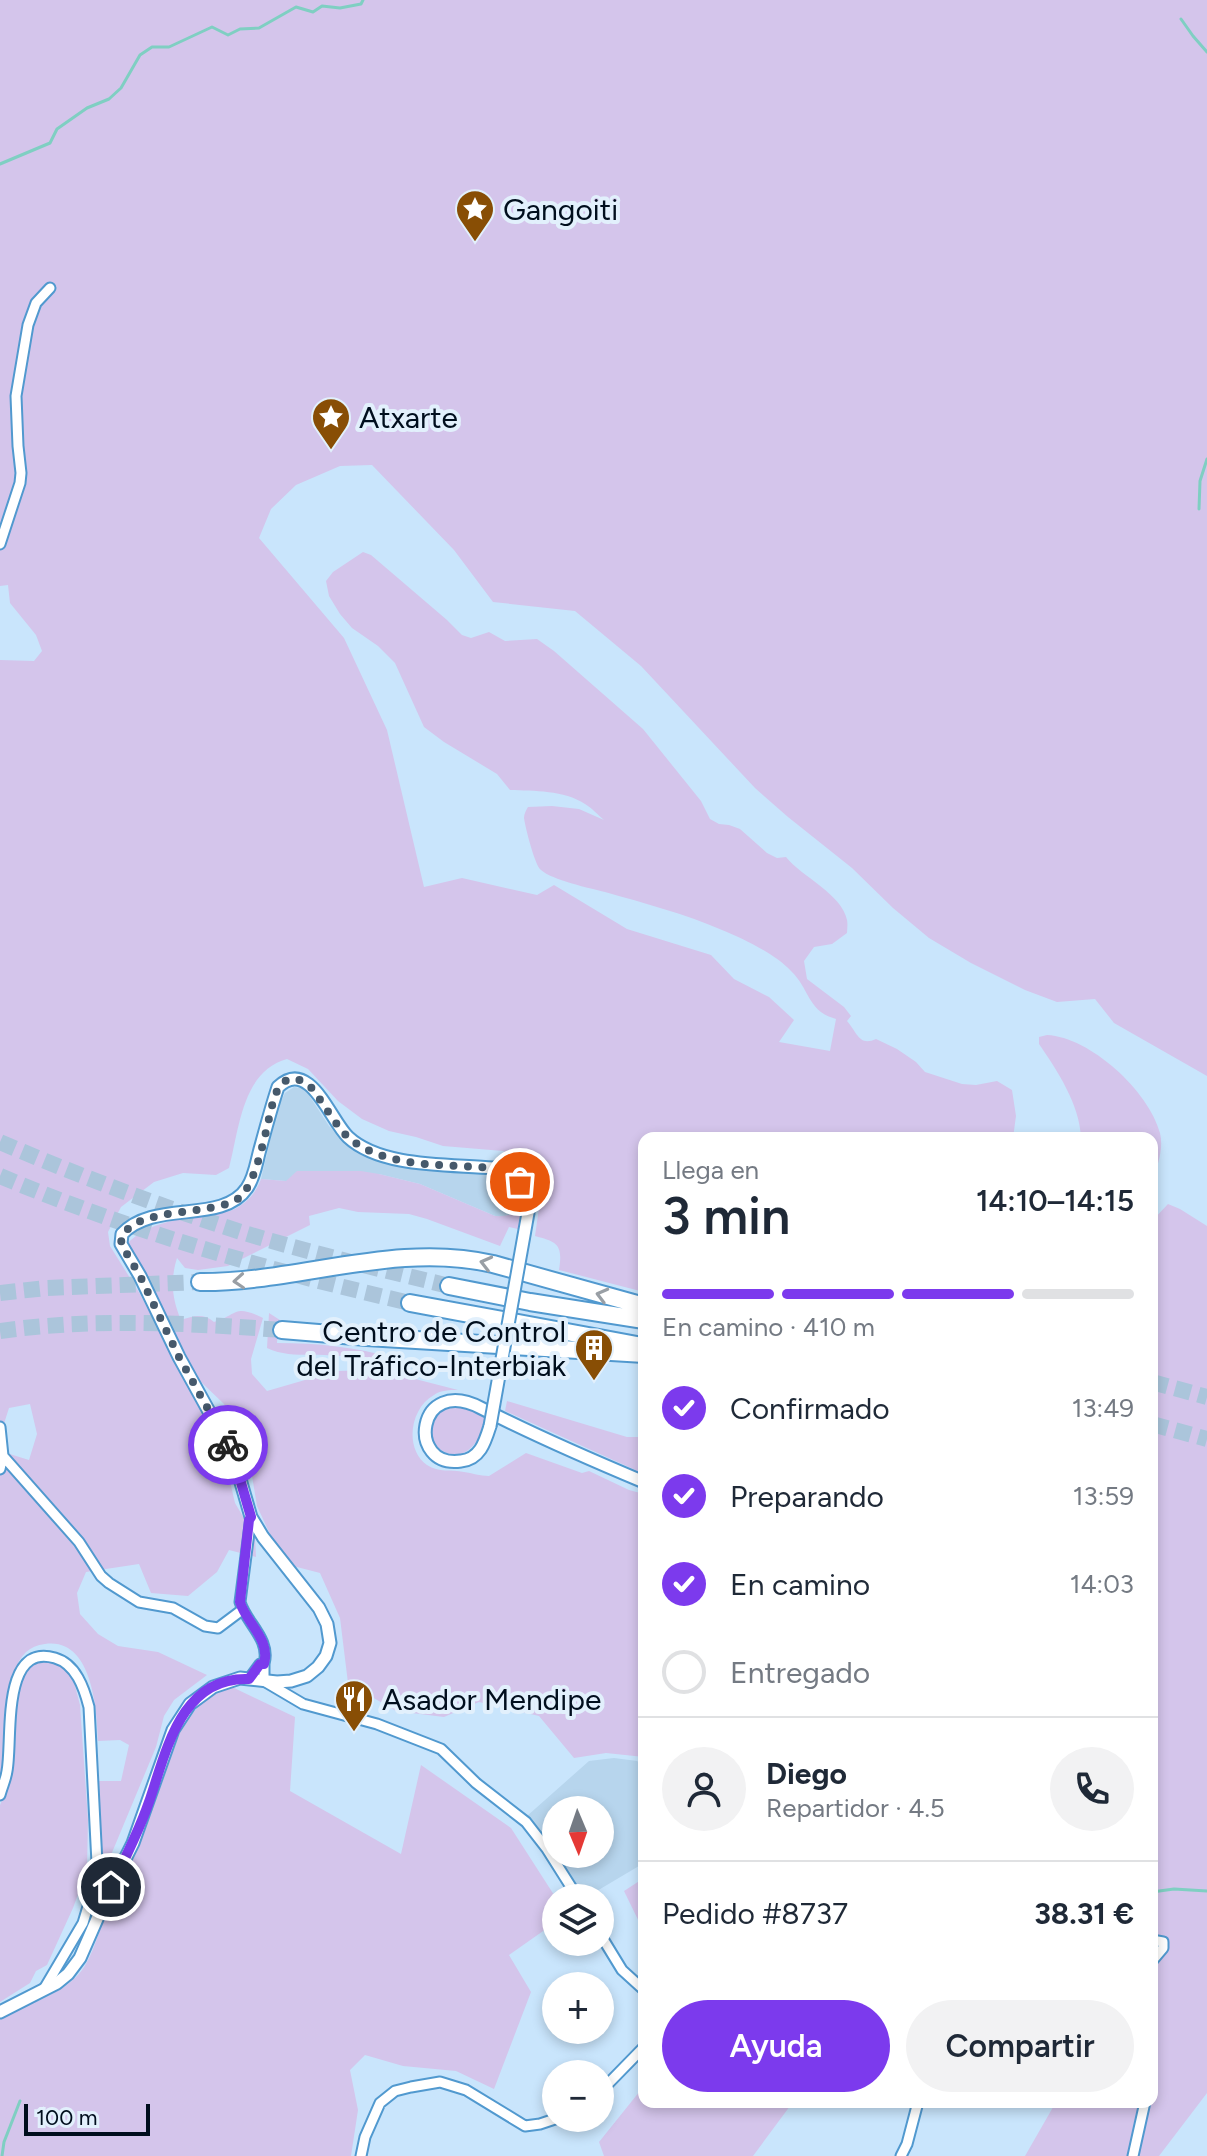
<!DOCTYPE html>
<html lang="es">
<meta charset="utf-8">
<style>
body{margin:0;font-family:Figtree,sans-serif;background:#f2f2f3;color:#1f2937;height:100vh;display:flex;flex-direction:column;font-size:30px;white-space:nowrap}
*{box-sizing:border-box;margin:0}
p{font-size:26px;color:#747a83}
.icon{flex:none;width:44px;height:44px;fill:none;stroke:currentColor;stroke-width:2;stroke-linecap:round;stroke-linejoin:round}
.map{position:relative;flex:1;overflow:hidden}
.details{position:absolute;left:638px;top:1132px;width:520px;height:976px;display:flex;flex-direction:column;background:#fff;border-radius:16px;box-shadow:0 4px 12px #0003}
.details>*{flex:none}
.needle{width:52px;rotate:178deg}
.fabs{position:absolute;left:542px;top:1796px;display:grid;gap:16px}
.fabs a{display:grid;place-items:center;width:72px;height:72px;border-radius:50%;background:#fff;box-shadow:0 4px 12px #0003;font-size:40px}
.scale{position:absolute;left:24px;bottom:20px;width:126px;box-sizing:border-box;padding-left:8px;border:4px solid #000e1d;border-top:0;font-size:22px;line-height:28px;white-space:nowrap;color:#000e1d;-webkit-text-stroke:6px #e2f0fc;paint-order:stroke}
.pin{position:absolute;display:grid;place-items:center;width:68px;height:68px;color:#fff;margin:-34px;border:4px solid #fff;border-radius:50%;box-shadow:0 2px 8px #0007}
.courier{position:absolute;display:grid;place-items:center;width:80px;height:80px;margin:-40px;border:6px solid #7c3aed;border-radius:50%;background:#fff;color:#222;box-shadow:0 2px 10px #0007}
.head em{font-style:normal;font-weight:600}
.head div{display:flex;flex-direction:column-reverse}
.head{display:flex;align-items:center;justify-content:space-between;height:136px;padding:0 24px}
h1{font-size:52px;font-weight:600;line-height:60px}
.bar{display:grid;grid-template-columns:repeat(4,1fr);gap:12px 8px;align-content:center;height:96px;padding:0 24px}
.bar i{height:10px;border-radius:6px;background:#e0e1e3}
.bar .current{background:#7c3aed}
.bar p{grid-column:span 4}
.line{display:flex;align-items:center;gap:20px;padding:0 24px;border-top:2px solid #e0e1e3}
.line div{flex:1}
.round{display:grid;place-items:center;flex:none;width:84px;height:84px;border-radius:42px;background:#f2f2f3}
ol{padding:0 24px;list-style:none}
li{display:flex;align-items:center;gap:24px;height:88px}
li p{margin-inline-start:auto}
li .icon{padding:8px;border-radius:50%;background:#7c3aed;color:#fff;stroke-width:4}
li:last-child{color:#747a83}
li i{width:44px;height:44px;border:4px solid #e0e1e3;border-radius:50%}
.cta{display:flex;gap:16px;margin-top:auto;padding:16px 24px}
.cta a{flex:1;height:92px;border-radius:48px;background:#7c3aed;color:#fff;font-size:32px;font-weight:600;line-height:92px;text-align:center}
.cta a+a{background:#f2f2f3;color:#1f2937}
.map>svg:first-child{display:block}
.built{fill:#b7d5ed;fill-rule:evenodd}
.green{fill:#d4c5eb}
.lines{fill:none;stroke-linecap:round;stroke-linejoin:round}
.stream{stroke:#7fcfc2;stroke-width:3}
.motorway-tunnel{stroke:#abc5db;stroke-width:16;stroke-dasharray:16 8;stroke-linecap:butt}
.minor-casing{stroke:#5199cf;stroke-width:13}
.tertiary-casing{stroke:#5199cf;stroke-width:15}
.motorway-casing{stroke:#5199cf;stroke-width:20}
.minor{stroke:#fff;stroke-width:9}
.tertiary{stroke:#fff;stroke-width:11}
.motorway{stroke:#fff;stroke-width:16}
.tertiary-bridge-casing{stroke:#5199cf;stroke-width:15;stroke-linecap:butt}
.tertiary-bridge{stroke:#fff;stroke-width:11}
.oneway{stroke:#999fa5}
.done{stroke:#46596b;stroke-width:8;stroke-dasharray:0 14.4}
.route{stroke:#7c3aed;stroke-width:10}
.labels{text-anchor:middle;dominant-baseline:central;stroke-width:8;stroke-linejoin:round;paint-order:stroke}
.poi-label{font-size:30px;fill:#000e1d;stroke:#e2f0fc;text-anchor:start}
</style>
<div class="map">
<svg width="1207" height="2156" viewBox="0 0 1207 2156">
<rect width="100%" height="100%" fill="#c9e5fc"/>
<path class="built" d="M 294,1087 L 305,1089 L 329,1126 L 357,1153 L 389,1164 L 487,1173 L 504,1178 L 519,1193 L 523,1214 L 515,1213 L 502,1217 L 495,1216 L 420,1184 L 379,1174 L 286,1181 L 261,1179 L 278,1107 L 285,1093 Z
M 614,1758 L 637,1761 L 644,1766 L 644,1863 L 585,1898 L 527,1816 L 589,1761 ZM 556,1810 L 600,1810 L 600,1854 L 556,1854 Z"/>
<path class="green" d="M 0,0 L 1207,0 L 1207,1076 L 1114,1023 L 1095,999 L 1057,1002 L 1025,990 L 971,963 L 929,938 L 893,908 L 852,868 L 788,817 L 755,788 L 641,666 L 575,611 L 493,602 L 454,550 L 372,465 L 340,466 L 296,485 L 271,509 L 259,538 L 344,638 L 387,730 L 424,887 L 462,878 L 537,895 L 554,885 L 627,929 L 711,955 L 734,979 L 769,997 L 794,1020 L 779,1042 L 830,1051 L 836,1019 C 807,1011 810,989 791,971 C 775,954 744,939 722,930 C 685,914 644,903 605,892 C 589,888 552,880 541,870 C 535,866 525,826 524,818 C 524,814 526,810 528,807 L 552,806 L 579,809 L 604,820 C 598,815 592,808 585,804 C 564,790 534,791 510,790 L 497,774 L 444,742 L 424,727 L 395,663 L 378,646 L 352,628 L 340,614 L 329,596 L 326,581 L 333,572 L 363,552 L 371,555 L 447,620 L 462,635 L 471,638 L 489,632 L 505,641 L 537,639 L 554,651 L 643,729 L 701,801 L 710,819 L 719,824 L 729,825 L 740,829 L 767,853 L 777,858 L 786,857 C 802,877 842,894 847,920 C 848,925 847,929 847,933 L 832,944 L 814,947 L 804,961 L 807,979 L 844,1007 L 851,1016 L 847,1021 C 857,1032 859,1047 876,1039 L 897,1049 L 916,1062 L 925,1072 L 962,1084 L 976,1085 L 997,1081 L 1012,1090 L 1016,1116 L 1013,1138 L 644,1138 L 644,1292 L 559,1270 C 563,1245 558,1242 535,1236 L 539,1208 L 530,1185 L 514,1163 L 527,1170 L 540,1170 L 503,1151 L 443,1146 L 416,1137 L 389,1131 L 362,1119 L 338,1101 L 308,1069 L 287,1059 C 242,1071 239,1130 229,1168 L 216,1175 L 183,1173 L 154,1182 L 121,1207 L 108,1232 L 110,1246 L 140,1294 L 223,1451 L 235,1503 L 255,1537 L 256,1557 L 229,1550 L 217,1572 L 188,1596 L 151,1593 L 139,1564 L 86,1572 L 77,1593 L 80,1614 L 98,1634 L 118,1646 L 158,1652 L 207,1675 L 174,1700 L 164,1716 L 156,1747 L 111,1855 L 97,1898 L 102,1863 L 99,1781 L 121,1781 L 129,1745 L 120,1740 L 98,1741 C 97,1709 92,1637 45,1644 C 29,1646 20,1655 15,1671 C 2,1704 11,1742 0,1776 L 0,1451 L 29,1460 L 37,1434 L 30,1404 L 9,1408 L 0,1436 L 0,660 L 34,661 L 42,651 L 36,635 L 10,603 L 8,585 L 0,586 Z
M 1047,1035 C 1090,1037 1149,1091 1160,1133 C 1164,1149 1157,1167 1152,1182 L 1152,1138 L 1081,1138 C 1080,1105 1057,1070 1039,1044 L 1039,1037 Z
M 297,1171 L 361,1171 L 379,1174 L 420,1184 L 495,1216 C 505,1217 513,1213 523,1214 L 518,1229 L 509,1227 L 500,1246 L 427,1219 L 409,1214 L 358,1212 L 339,1208 L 309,1216 L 310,1225 L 228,1266 L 198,1270 L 185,1268 L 177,1258 C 170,1280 172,1299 181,1320 C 193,1316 204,1313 214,1322 C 239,1314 234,1304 263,1318 L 251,1359 L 252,1374 L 267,1391 L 336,1371 L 373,1370 L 377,1362 C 360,1357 343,1356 325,1355 C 305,1354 286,1357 267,1348 L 269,1313 L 283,1322 L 278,1325 L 277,1343 C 317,1343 356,1347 394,1358 L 392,1373 L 458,1390 C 450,1390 441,1390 434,1395 C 410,1408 404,1449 427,1465 C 439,1473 451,1469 464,1472 C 472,1473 480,1476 489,1476 L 526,1453 L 582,1473 L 589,1471 L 629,1490 L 644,1494 L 644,1757 L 606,1753 L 574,1758 L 539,1716 L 479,1702 L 444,1717 L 396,1711 L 348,1683 L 340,1618 L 320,1573 L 293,1566 L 275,1545 L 257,1506 L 250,1464 L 224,1404 L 199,1380 L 151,1287 L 126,1245 C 150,1218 197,1217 230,1211 C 245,1205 255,1195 261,1179 L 286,1181 Z
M 1168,1204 L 1180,1209 L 1207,1226 L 1207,2093 L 1159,2156 L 1025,2156 L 1056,2102 L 1152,2102 L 1152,1221 Z
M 507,1401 L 627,1437 L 640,1437 L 644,1433 L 644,1474 L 505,1411 Z
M 454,1407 C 468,1407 476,1411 486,1420 C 478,1449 457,1469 432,1442 L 431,1424 L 440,1412 Z
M 53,1659 L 65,1668 L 74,1682 L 80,1705 L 88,1820 L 87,1870 L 73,1908 L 47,1965 L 36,1971 L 30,1983 L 0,2002 L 0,1805 L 8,1786 L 16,1693 L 23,1675 L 35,1663 Z
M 230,1686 L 295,1717 L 290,1791 L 401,1854 L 421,1765 L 511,1828 L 556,1898 L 556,1922 L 509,1955 L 531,1992 L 494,2089 L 456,2071 L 403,2066 L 365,2055 L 350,2070 L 358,2110 L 351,2156 L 0,2156 L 0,2018 C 23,2007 58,1995 76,1977 C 92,1962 98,1932 107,1911 C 116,1886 131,1864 140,1839 C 161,1785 169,1710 230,1686 Z
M 644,1878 L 644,1932 L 624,1891 Z
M 644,2086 L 644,2102 L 793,2102 L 753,2156 L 604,2156 L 599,2142 Z"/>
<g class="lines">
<path class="stream" d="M 1181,19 L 1193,36 L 1207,52
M 0,164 L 50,143 L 57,129 L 87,108 L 109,99 L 121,88 L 140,55 L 152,47 L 169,47 L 212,27 L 228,35 L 240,29 L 259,28 L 296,7 L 313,12 L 322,6 L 340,8 L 361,4 L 363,0
M 1199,509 L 1200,481 L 1207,459
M 1152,1892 L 1174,1889 L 1207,1891
M 2,2156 L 4,2142 L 20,2101"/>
<path class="motorway-tunnel" d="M 0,1142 C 79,1176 160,1206 241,1232 C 310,1253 380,1269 449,1286
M 0,1176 C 132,1232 271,1271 410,1303
M 0,1293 L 46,1288 L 200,1282
M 0,1331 C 94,1318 188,1323 282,1330
M 1152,1382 L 1207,1397
M 1152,1424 L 1207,1439"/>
<defs>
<path id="minor" d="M 0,544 L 20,483 L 21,473 L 18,446 L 16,396 L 28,325 L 36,303 L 50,288
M 0,1427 L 3,1456 L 0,1469
M 3,1456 L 79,1542 L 101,1576 L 109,1583 L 139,1602 L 173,1608 L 205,1626 L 218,1628 L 242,1610
M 251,1517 L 240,1602 C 246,1623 271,1639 264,1664
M 249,1679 L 260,1664 L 264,1664 L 264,1681 L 303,1704 L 377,1724 L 441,1749 L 476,1783 L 526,1822 L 547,1849 L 578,1898
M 0,1795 C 2,1787 6,1779 7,1771 C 13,1740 0,1642 55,1658 C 76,1664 84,1688 89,1707 L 97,1863 L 92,1893 L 83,1923 L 44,1989
M 600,1934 L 622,1970 L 644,1990
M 1152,1940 L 1163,1942 L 1163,1948 L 1152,1961
M 600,2092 L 644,2047
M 361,2156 L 365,2137 L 380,2103 L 395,2091 L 411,2087 L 440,2082 L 466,2090 L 525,2126 L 540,2124 L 558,2118
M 901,2156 L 907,2144 L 918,2102
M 1133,2156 L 1145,2102"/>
<path id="tertiary" d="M 490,1426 C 485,1442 480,1459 461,1461 C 406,1469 416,1374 481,1408 C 534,1435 589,1459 644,1482
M 0,2012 L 57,1983 L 68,1974 L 80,1958 L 111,1887 L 133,1843 L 173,1730 L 190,1704 L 213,1687 L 240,1678 L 277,1682 L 291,1681 L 307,1676 L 318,1667 L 326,1656 L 330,1643 L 327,1624 L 319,1608 L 263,1537 L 251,1517 L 235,1462 L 228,1446 L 179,1357 L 140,1276 L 121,1244 L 122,1234 C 154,1199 222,1225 247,1188 C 254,1178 256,1165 259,1153 C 265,1131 271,1108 278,1087 C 310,1057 330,1120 348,1137 C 381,1168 450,1164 493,1168 C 520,1175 528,1186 528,1213"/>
<path id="motorway" d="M 200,1282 C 297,1283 396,1241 493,1264 L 644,1306
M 449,1286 L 530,1302 L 644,1320
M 410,1303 L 637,1345
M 282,1330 L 367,1337 L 644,1354"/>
</defs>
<use href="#minor" class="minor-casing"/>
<use href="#tertiary" class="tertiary-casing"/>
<use href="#motorway" class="motorway-casing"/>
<use href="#minor" class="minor"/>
<use href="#tertiary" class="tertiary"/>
<use href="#motorway" class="motorway"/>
<defs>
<path id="tertiary-bridge" d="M 490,1426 L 528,1213"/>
</defs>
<use href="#tertiary-bridge" class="tertiary-bridge-casing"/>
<use href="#tertiary-bridge" class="tertiary-bridge"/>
</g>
<defs><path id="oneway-chevron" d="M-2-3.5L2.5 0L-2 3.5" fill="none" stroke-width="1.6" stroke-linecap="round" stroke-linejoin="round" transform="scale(2)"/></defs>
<g class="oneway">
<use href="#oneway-chevron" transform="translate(486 1263) rotate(-166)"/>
<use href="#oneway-chevron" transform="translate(239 1281) rotate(176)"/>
<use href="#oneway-chevron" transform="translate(602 1295) rotate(-165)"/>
</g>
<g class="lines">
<path class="done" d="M 228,1445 L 179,1357 L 140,1276 L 121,1244 C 123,1204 216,1218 240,1197 C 258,1181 267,1123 274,1098 C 281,1079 291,1073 309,1085 C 322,1100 336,1127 350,1139 C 388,1169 447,1164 493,1168 L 504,1171 L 520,1182"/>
<path class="route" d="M 111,1887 C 125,1859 139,1831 149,1802 C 166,1753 180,1676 249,1679 L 260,1664 L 264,1664 C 271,1639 246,1623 240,1602 L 249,1520 L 251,1517 L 235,1462 L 228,1445"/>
</g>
<defs>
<symbol id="sight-pin" viewBox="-11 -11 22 30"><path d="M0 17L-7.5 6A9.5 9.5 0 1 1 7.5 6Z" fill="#884e05" stroke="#e2f0fc"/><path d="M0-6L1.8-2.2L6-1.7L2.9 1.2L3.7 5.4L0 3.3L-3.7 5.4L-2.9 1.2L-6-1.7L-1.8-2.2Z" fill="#fff"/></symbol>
<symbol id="building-pin" viewBox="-11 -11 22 30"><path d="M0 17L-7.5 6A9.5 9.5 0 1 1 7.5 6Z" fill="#884e05" stroke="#e2f0fc"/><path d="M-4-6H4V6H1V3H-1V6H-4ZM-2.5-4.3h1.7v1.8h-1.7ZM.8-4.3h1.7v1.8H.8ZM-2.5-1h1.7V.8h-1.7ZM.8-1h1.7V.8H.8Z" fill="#fff"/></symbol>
<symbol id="restaurant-pin" viewBox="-11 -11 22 30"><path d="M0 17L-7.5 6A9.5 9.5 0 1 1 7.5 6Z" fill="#884e05" stroke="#e2f0fc"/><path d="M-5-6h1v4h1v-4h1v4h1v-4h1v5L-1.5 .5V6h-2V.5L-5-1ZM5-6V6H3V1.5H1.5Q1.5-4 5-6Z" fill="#fff"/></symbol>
</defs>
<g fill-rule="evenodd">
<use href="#sight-pin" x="453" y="187" width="44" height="60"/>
<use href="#sight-pin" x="309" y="395" width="44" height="60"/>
<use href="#building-pin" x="572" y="1326" width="44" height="60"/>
<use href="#restaurant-pin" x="332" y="1677" width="44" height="60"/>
</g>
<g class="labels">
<g class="poi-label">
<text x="503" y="209">Gangoiti</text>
<text x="359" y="417">Atxarte</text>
<text x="566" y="1331" text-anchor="end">Centro de Control<tspan x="566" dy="34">del Tráfico-Interbiak</tspan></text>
<text x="382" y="1699">Asador Mendipe</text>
</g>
</g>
</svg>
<div class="fabs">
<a><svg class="needle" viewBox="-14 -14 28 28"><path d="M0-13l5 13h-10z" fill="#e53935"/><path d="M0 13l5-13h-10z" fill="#747a83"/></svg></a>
<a><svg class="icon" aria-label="layers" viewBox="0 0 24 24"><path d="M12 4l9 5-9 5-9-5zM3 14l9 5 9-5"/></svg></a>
<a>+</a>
<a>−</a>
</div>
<div class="scale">100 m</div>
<div class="pin" style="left:520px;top:1182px;background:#ea580c"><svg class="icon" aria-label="bag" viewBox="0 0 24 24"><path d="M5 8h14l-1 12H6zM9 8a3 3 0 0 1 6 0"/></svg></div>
<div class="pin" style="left:111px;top:1887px;background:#1f2937"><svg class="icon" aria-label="home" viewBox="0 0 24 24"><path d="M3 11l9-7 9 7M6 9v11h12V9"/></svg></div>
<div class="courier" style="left:228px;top:1445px"><svg class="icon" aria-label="bike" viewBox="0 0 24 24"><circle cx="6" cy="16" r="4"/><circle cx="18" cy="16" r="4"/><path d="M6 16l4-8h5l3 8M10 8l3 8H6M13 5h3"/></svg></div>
<section class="details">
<div class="head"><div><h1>3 min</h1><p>Llega en</p></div><em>14:10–14:15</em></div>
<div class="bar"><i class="current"></i><i class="current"></i><i class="current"></i><i></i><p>En camino · 410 m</p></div>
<ol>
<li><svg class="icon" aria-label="check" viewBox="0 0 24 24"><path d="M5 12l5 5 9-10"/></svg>Confirmado<p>13:49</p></li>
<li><svg class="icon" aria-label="check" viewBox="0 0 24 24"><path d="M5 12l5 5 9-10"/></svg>Preparando<p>13:59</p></li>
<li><svg class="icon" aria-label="check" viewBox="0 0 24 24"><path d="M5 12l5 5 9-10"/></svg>En camino<p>14:03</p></li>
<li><i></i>Entregado</li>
</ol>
<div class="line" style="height:144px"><a class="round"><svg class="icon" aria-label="person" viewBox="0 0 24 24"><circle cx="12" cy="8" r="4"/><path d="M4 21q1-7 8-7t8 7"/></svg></a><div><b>Diego</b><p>Repartidor · 4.5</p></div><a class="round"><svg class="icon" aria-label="phone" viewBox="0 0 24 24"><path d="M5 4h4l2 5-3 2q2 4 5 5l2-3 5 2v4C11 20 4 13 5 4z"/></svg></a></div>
<div class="line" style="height:104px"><div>Pedido #8737</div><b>38.31 €</b></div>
<div class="cta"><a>Ayuda</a><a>Compartir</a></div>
</section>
</div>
